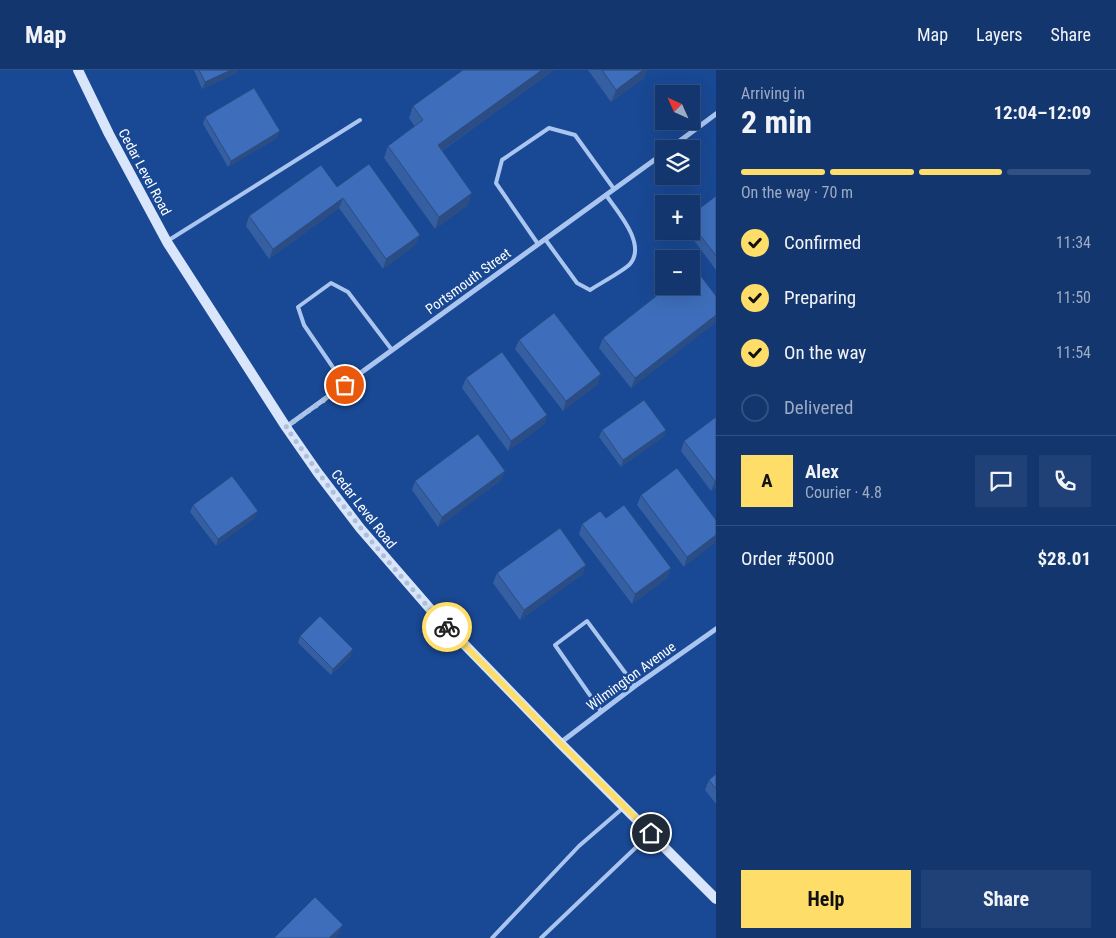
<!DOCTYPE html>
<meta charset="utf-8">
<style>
body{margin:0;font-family:"Roboto Condensed",sans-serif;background:#204177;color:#f1f3f6;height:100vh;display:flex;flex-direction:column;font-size:19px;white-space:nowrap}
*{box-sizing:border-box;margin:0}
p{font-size:16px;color:#9dabc3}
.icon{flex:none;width:28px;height:28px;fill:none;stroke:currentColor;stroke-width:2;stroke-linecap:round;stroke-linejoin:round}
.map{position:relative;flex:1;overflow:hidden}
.side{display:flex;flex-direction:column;background:#13366f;width:400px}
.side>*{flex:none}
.needle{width:32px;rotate:315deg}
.controls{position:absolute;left:655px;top:15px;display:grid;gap:10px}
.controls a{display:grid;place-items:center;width:45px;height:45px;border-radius:0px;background:#13366f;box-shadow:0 5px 20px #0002,0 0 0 1px #325082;font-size:25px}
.pin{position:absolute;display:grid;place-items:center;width:42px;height:42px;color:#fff;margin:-21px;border:2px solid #fff;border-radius:50%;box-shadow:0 1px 5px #0007}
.courier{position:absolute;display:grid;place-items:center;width:50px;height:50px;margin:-25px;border:4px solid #ffdd69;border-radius:50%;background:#fff;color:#222;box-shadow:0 1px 6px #0007}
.overview em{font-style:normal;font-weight:700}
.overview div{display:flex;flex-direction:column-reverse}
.overview{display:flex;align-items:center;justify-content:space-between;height:85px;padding:0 25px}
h1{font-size:32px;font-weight:700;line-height:38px}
.bar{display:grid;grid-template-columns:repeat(4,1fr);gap:8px 5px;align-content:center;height:60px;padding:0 25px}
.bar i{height:6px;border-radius:4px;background:#325082}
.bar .current{background:#ffdd69}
.bar p{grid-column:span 4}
.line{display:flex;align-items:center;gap:12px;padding:0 25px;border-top:1px solid #325082}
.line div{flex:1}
.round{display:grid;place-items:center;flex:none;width:52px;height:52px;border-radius:0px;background:#204177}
ol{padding:0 25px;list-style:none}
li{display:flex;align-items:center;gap:15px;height:55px}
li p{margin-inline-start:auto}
li .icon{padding:5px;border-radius:50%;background:#ffdd69;color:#111;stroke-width:4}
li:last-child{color:#9dabc3}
li i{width:28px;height:28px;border:2px solid #325082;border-radius:50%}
.cta{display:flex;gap:10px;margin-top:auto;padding:10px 25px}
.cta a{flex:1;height:58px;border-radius:0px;background:#ffdd69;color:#111;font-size:20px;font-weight:700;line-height:58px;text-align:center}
.cta a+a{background:#204177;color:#f1f3f6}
header{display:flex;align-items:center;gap:30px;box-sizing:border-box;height:70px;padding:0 25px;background:#13366f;border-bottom:1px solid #325082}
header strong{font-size:24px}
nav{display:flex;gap:28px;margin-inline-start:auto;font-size:18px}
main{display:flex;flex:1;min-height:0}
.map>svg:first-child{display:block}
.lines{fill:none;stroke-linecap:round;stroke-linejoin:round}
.service{stroke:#aac6f0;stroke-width:4}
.minor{stroke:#aac6f0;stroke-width:5}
.secondary{stroke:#d8e5fb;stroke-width:10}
.wall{fill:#355fa1}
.shaded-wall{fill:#2b4d83}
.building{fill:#3e6ebb;stroke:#2b4d83}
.done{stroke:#aebfda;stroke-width:5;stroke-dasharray:0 9}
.route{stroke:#ffdd69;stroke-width:6}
.labels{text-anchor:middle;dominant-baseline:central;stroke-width:5;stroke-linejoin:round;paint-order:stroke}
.street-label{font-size:14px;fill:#fff;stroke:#194894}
</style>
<header>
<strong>Map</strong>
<nav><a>Map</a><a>Layers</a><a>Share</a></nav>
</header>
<main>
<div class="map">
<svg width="716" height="868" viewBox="0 0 716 868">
<rect width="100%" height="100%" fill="#194894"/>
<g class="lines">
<path class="service" d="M 545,169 L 577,213 L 590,220 C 599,214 625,200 630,194 C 647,174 617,141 606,125
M 169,170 L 360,50
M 538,174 L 496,113 L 502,90 L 549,58 L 575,65 L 614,119
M 345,315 L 304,255 L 298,237 L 331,213 L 348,222 L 392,280
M 601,641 L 555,575 L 587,551 L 635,616
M 492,868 L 579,776 L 623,738
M 541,868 L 650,764"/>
<path class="minor" d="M 669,79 L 716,44
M 286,357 L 664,83
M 560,673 L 635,616 L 716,559"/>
<path class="secondary" d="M 78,0 L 109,64 L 167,172 L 286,357 L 318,403 L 360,458 L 432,541 L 560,673 L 716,829"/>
</g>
<path class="wall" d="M 194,0 L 238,0 L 237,3 L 202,19 Z
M 463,0 L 554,0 L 442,81 L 468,135 L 435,159 L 384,88 L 388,76 L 415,57 L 409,48 L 413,36 Z
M 588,0 L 647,0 L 644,8 L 611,32 Z
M 205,47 L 277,68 L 228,97 L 203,54 Z
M 337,117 L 416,174 L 383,199 L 339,138 L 269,189 L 246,156 L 249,146 Z
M 716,126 L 716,200 L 687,161 L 691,161 L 691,145 Z
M 716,226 L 716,252 L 631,318 L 599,278 L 603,268 Z
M 519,270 L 598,314 L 563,341 L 515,279 Z
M 466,308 L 547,345 L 544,354 L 508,381 L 462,318 Z
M 716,347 L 716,417 L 711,421 L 681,381 L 684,371 Z
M 602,360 L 666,360 L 663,367 L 621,397 L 599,367 Z
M 505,401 L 501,410 L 438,457 L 412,420 L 415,411 Z
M 641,425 L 716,450 L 684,497 L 637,435 Z
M 193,435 L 255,448 L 216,476 L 190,442 Z
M 582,454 L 671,498 L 667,508 L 632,534 L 579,464 Z
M 497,503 L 583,504 L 520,550 L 493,513 Z
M 300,566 L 351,586 L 331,605 L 298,573 Z
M 716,704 L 716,734 L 705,720 L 709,710 Z"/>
<path class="shaded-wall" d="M 231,0 L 238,0 L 237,3 L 202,19 L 205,12 Z
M 542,0 L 554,0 L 433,87 L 438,75 Z
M 643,0 L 647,0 L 644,8 L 611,32 L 616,20 Z
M 280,61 L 277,68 L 228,97 L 231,91 Z
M 472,123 L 468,135 L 435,159 L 439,147 Z
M 343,128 L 339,138 L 269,189 L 273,179 Z
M 420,165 L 416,174 L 383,199 L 386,189 Z
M 716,245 L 716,252 L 631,318 L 635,308 Z
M 601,304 L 598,314 L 563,341 L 566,331 Z
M 547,345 L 544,354 L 508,381 L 511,371 Z
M 666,360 L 663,367 L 621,397 L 623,390 Z
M 505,401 L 501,410 L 438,457 L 442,447 Z
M 716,410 L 716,417 L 711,421 L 715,411 Z
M 258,441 L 255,448 L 216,476 L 218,469 Z
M 716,465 L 716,472 L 684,497 L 687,487 Z
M 586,495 L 583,504 L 520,550 L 524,540 Z
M 671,498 L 667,508 L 632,534 L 635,524 Z
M 353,579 L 351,586 L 331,605 L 333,599 Z
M 343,855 L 339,864 L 336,868 L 329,868 Z"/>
<path class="building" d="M 199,0 L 231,0 L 205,12 Z
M 463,0 L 542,0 L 438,75 L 472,123 L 439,147 L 388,76 L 423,50 L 413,36 Z
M 602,0 L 643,0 L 616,20 Z
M 254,18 L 280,61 L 231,91 L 205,47 Z
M 369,94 L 420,165 L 386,189 L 343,128 L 273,179 L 249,146 L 321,95 L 337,117 Z
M 716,126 L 716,186 L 691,153 L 691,145 Z
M 694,197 L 716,226 L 716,245 L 635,308 L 603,268 L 669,216 L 691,216 L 691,199 Z
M 554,243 L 601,304 L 566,331 L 519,270 Z
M 502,282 L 547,345 L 511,371 L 466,308 Z
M 644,330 L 666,360 L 623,390 L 602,360 Z
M 716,347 L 716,410 L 715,411 L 684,371 Z
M 478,364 L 505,401 L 442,447 L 415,411 Z
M 677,398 L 716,450 L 716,465 L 687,487 L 641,425 Z
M 232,406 L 258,441 L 218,469 L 193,435 Z
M 624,435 L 671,498 L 635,524 L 582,454 L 600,441 L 606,448 Z
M 560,458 L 586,495 L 524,540 L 497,503 Z
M 320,546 L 353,579 L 333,599 L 300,566 Z
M 716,704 L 716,719 L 709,710 Z
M 315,827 L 343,855 L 329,868 L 274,868 Z"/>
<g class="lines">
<path class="done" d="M 345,315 L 286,357 C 335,428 388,495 447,557"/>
<path class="route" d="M 447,557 L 560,673 L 651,763"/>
</g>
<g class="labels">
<g class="street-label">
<text transform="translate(145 102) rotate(62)">Cedar Level Road</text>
<text transform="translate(468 211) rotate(-36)">Portsmouth Street</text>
<text transform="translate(364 439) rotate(52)">Cedar Level Road</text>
<text transform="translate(631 606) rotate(-36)">Wilmington Avenue</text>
</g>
</g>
</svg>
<div class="controls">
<a><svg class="needle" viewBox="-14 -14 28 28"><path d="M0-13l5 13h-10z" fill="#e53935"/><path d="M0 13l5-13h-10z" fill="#9dabc3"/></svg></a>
<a><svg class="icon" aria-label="layers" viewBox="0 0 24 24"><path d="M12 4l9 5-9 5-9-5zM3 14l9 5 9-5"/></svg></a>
<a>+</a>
<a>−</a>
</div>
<div class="pin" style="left:345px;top:315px;background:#ea580c"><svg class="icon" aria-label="bag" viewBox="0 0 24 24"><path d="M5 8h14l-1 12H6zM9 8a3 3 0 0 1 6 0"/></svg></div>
<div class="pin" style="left:651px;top:763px;background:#1f2937"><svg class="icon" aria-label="home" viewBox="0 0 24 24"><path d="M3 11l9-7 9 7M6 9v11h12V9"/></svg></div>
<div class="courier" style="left:447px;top:557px"><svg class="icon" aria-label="bike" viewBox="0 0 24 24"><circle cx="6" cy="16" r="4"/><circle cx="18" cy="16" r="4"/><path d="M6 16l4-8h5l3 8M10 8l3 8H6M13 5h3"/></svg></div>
</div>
<section class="side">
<div class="overview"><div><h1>2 min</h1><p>Arriving in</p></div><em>12:04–12:09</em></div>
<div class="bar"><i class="current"></i><i class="current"></i><i class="current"></i><i></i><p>On the way · 70 m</p></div>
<ol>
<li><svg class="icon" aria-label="check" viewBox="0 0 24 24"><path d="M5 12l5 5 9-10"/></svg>Confirmed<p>11:34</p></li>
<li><svg class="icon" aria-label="check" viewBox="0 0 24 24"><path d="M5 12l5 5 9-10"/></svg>Preparing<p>11:50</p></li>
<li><svg class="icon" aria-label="check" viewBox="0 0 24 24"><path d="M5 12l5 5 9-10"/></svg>On the way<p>11:54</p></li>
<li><i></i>Delivered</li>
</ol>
<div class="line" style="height:90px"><b class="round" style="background:#ffdd69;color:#111">A</b><div><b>Alex</b><p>Courier · 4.8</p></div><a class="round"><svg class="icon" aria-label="chat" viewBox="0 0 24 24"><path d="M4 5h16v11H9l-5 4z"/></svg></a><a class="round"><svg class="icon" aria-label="phone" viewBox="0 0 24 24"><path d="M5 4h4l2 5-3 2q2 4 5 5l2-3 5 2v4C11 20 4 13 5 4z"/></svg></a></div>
<div class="line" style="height:65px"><div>Order #5000</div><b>$28.01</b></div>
<div class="cta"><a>Help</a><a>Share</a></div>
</section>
</main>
